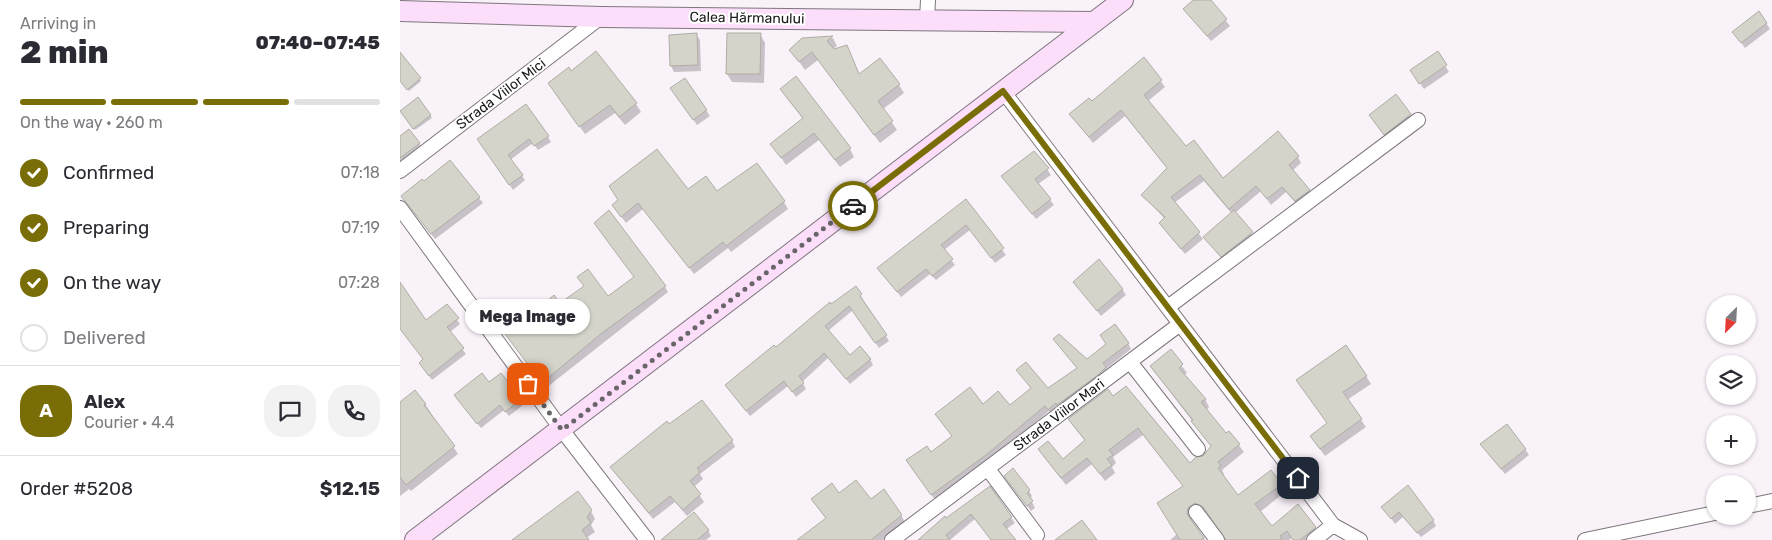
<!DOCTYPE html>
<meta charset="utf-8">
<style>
body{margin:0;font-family:Rubik,sans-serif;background:#f2f2f3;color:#2b2b33;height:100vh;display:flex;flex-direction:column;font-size:19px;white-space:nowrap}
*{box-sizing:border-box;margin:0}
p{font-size:16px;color:#7c7c81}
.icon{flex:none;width:28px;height:28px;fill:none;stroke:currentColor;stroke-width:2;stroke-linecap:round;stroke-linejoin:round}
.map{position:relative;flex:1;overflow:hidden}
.sheet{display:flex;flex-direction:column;background:#fff;width:400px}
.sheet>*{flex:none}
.needle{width:32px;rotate:204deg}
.tools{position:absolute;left:1306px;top:295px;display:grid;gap:10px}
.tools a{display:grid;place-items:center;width:50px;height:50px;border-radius:50%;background:#fff;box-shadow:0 1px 4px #0004;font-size:25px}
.pin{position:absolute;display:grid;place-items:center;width:42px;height:42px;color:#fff;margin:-21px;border-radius:10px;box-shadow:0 2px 8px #0006}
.courier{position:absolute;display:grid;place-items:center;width:50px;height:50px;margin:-25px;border:4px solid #796d07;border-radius:50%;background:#fff;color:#222;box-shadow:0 1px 6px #0007}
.bubble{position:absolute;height:35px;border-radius:18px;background:#fff;box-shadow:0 1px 4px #0004;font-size:16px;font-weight:800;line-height:35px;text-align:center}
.summary em{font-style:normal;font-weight:800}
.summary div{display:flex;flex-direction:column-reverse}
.summary{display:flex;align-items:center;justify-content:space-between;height:85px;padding:0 20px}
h1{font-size:32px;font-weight:800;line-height:38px}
.bar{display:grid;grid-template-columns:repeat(4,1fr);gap:8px 5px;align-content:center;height:60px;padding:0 20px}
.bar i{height:6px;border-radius:4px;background:#e1e1e2}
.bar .selected{background:#796d07}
.bar p{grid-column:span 4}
.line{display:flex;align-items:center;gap:12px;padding:0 20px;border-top:1px solid #e1e1e2}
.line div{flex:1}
.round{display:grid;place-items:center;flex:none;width:52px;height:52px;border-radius:20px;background:#f2f2f3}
ol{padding:0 20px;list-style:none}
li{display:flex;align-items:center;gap:15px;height:55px}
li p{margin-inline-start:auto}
li .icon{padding:5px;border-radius:50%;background:#796d07;color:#fff;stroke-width:4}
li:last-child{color:#7c7c81}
li i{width:28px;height:28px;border:2px solid #e1e1e2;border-radius:50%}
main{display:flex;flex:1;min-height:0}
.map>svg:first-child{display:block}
.shadow{fill:#0003}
.building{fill:#d5d4cb;stroke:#afaea5}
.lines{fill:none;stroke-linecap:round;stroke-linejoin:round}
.street-casing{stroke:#7e777d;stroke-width:16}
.secondary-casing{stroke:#7e777d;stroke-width:22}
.street{stroke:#fff;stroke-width:14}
.secondary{stroke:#fcdefb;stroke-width:20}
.done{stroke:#696569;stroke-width:5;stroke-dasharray:0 9}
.route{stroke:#796d07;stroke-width:6}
.labels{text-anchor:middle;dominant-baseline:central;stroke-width:4;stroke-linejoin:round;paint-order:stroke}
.street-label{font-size:14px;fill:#1b191b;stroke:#fff}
</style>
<main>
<section class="sheet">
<div class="summary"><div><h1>2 min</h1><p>Arriving in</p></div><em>07:40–07:45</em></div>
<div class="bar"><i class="selected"></i><i class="selected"></i><i class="selected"></i><i></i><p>On the way · 260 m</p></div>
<ol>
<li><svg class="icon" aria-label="check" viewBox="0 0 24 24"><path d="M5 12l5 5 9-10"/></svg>Confirmed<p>07:18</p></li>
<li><svg class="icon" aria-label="check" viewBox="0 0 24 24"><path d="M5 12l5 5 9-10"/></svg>Preparing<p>07:19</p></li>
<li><svg class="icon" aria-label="check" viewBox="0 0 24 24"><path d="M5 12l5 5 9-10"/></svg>On the way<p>07:28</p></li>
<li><i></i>Delivered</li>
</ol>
<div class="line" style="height:90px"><b class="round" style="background:#796d07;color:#fff">A</b><div><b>Alex</b><p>Courier · 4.4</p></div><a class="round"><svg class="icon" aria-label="chat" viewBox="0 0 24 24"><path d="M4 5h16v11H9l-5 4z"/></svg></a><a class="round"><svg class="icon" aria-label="phone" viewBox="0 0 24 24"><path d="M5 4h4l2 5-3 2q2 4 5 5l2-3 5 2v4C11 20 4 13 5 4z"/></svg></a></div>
<div class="line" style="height:65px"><div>Order #5208</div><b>$12.15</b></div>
</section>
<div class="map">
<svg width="1372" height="540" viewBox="0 0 1372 540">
<rect width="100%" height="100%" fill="#faf2f9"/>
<path class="shadow" d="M 795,0 L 809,0 L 830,26 L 811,41 L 788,14 Z
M 1366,23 L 1370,29 L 1345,48 L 1333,32 Z
M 296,34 L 300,40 L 301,71 L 274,72 L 271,66 L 270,36 Z
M 360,34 L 365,43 L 364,83 L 332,82 L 327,74 Z
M 433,38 L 437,46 L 429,52 L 447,47 L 460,75 L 499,85 L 504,93 L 483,109 L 497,130 L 480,143 L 418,60 L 405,70 L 391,50 L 402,40 Z
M 1037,53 L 1049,72 L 1024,89 L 1015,76 Z
M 1,54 L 21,81 L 9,91 L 0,80 Z
M 744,59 L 765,87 L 748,101 L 786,148 L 823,180 L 898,157 L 901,163 L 892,171 L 913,196 L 899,207 L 886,192 L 871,205 L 861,191 L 835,213 L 855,239 L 824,262 L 805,237 L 832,214 L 804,181 L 774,203 L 803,239 L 785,254 L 764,229 L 765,219 L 742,195 L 768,169 L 725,116 L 693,143 L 675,120 Z
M 171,72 L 236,104 L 241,112 L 225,125 L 215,113 L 185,134 L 154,92 Z
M 284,80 L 310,116 L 297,125 L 275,94 Z
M 996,96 L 1013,121 L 988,140 L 974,121 Z
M 386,97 L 450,149 L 454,157 L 440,167 L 419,140 L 386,165 L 372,144 L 403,119 Z
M 3,114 L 30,115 L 32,118 L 15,130 Z
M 9,130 L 21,146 L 0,162 L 0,137 Z
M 148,137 L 151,142 L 138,150 L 133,143 L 110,160 L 125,180 L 113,190 L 82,145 Z
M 50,161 L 83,203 L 35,239 L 6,201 Z
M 647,169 L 651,175 L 638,184 L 654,205 L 636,219 L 603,177 Z
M 288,190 L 384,202 L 388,209 L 331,252 L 328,248 L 294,274 L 243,209 L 226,223 L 213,206 L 219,201 Z
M 566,201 L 606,255 L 595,263 L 570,230 L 544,250 L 555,265 L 536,280 L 530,274 L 501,297 L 479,268 Z
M 674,282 L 722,289 L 726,295 L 701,316 Z
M 0,285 L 25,322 L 47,306 L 60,324 L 50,332 L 66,354 L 32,380 L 23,368 L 24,360 L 0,322 Z
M 185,287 L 207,298 L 265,287 L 268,292 L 146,388 L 104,332 L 140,308 L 160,305 Z
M 456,288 L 489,341 L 479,348 L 453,310 L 428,331 L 450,356 L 470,359 L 473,365 L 450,384 L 428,358 L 402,382 L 406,389 L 396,397 L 388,386 L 350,416 L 330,391 L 376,349 Z
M 655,339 L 687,360 L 728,343 L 731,349 L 706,369 L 708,374 L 653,415 L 649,411 L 590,461 L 536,501 L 511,467 L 553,437 L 582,406 L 610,407 L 632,389 L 618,371 L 648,390 L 678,369 Z
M 771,351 L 787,373 L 784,375 L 805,399 L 809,407 L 806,410 L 826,435 L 829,432 L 844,452 L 822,470 L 824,474 L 822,476 L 838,497 L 881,485 L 885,492 L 860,512 L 872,528 L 915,528 L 919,535 L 913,540 L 894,540 L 892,538 L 889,540 L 827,540 L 808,514 L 800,511 L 794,513 L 791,521 L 805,540 L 770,540 L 777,534 L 784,487 L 743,435 L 713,457 L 716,463 L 712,467 L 715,473 L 705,481 L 692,464 L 666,485 L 644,457 L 640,450 L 662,460 L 686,442 L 674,427 L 713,398 L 790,464 L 805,457 L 812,447 L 751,367 Z
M 966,376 L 971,384 L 947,400 L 966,427 L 925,456 L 916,444 L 928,424 L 903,388 Z
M 89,384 L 120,400 L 123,405 L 109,416 L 104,410 L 81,428 L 59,401 Z
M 0,404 L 25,404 L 58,454 L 11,491 L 9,489 L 0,496 Z
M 269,426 L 332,440 L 335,447 L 300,474 L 303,479 L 294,487 L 304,502 L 287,516 L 275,502 L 253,519 L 216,474 Z
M 1082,444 L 1125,449 L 1129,455 L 1105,474 Z
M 609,481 L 629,491 L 632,496 L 630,498 L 635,508 L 631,511 Z
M 590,488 L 615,523 L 605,530 L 613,540 L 591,540 L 575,519 L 550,540 L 531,540 L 546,520 Z
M 439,495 L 471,500 L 501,515 L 505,522 L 483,540 L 399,540 L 426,519 L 413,499 Z
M 983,507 L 1033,520 L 1036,526 L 1021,537 L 1003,517 L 995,524 Z
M 191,511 L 195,519 L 191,525 L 195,532 L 186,538 L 188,540 L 113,540 Z
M 308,530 L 311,536 L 306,540 L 272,540 Z"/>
<path class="building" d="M 793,0 L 811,0 L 827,19 L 807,36 L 783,9 Z
M 1359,11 L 1367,23 L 1341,43 L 1332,32 Z
M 297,33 L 298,65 L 270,66 L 269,35 Z
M 327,33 L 361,33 L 360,74 L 326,74 Z
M 433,36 L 427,41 L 434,49 L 447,45 L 459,74 L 480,58 L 500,84 L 478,101 L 493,121 L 474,135 L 412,52 L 399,62 L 389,50 L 402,38 Z
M 196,51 L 237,103 L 219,117 L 210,105 L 179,127 L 148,83 L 169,67 L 171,71 Z
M 1038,51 L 1047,65 L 1019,84 L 1010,70 Z
M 0,52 L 21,78 L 7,90 L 0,81 Z
M 744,57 L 762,80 L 744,95 L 786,146 L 794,140 L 823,178 L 878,131 L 899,156 L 889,165 L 910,190 L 895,201 L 882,187 L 867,199 L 856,186 L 829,209 L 800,175 L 771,197 L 800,232 L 781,249 L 759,223 L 765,217 L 741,195 L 767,168 L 721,110 L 689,137 L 669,114 L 689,98 L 692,101 Z
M 396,76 L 451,148 L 435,160 L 414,133 L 381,158 L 370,144 L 403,118 L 380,89 Z
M 285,78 L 307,110 L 293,120 L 270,88 Z
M 996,94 L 1011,114 L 984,135 L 969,115 Z
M 18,97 L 31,115 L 13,129 L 0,111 Z
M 126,104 L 149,136 L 134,146 L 129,139 L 108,155 L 123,175 L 109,185 L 77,139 Z
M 9,129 L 20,143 L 0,158 L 0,136 Z
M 257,149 L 288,189 L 306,176 L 317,191 L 357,163 L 385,201 L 326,246 L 323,242 L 289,268 L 238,203 L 221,217 L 212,205 L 218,200 L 209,186 Z
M 634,151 L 649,168 L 635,179 L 651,199 L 632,214 L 601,176 Z
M 50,160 L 80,197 L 31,234 L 1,196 L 22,179 L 24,181 Z
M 566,199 L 604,248 L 591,258 L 566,225 L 541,245 L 553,259 L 532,276 L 526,269 L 497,292 L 477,268 Z
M 209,210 L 266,286 L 202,333 L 142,383 L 99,326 L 135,301 L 140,307 L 154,295 L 160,303 L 184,286 L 177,277 L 188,269 L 208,296 L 234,277 L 194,223 Z
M 834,210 L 853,232 L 821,257 L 803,237 Z
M 699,259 L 723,289 L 697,311 L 673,282 Z
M 0,282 L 26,320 L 47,304 L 59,318 L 47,327 L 64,348 L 29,376 L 19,363 L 23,359 L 0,329 Z
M 456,286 L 462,294 L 460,296 L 487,335 L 475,343 L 449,306 L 425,326 L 450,355 L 460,346 L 471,359 L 446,379 L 424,353 L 399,376 L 404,383 L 392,392 L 384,381 L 346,411 L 325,385 L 374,345 L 376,347 L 430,302 L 431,304 Z
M 715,324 L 729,343 L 703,363 L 706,367 L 698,375 L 657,405 L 656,403 L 648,410 L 645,406 L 586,455 L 531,495 L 506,460 L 527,446 L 531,452 L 552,436 L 535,414 L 570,387 L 583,404 L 598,391 L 610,405 L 631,388 L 616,370 L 626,362 L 648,388 L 677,368 L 653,339 L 659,334 L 687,359 L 706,344 L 700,335 Z
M 946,345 L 967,376 L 943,392 L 962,419 L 920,449 L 910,436 L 927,423 L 896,380 Z
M 771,349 L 783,364 L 779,368 L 806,399 L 801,402 L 826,433 L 829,431 L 840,444 L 818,462 L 821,466 L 818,468 L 838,495 L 871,470 L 882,484 L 855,504 L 872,526 L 898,504 L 916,527 L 900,540 L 893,540 L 887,531 L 880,536 L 882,540 L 826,540 L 803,507 L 795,503 L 788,508 L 787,514 L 804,538 L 801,540 L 780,540 L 757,503 L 783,486 L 738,428 L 709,450 L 713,455 L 707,459 L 712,465 L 700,474 L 687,458 L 661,478 L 638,449 L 648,441 L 663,459 L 685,440 L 668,419 L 708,389 L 713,396 L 726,386 L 790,463 L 796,457 L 803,456 L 811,446 L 791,421 L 793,420 L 750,366 Z
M 82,373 L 89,382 L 101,373 L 121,399 L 105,412 L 100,405 L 77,424 L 54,395 Z
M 15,390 L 26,404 L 24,405 L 55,446 L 6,485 L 0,477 L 0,402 Z
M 302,400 L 333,440 L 297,468 L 300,472 L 290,481 L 301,494 L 283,510 L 270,496 L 249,513 L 210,467 L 267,421 L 269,424 Z
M 1107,424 L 1126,449 L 1101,469 L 1080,444 Z
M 613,468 L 630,490 L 627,493 L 633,501 L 627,506 L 604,476 Z
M 456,480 L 471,499 L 484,489 L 502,515 L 471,540 L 397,540 L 426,518 L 411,499 L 432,483 L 439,493 Z
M 1008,485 L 1034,520 L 1017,533 L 999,512 L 991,519 L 981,507 Z
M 590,486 L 612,517 L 603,524 L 616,540 L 591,540 L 571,514 L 546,535 L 550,540 L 518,540 L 545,516 L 546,518 Z
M 178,491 L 192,510 L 187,517 L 191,523 L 182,530 L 189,540 L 112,540 Z
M 294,512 L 309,530 L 297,540 L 261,540 Z
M 682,520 L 697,540 L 655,540 Z"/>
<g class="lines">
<defs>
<path id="street" d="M 527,19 L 528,0
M 603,91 L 933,525 L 960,540
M 0,171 L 201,17
M 0,208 L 162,430 L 247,540
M 768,307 L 1018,120
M 730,362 L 798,449
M 588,469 L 637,535
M 1348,506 L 1372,501
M 796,512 L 817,540
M 492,540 L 780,324
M 914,540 L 933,525
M 1185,540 L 1315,513"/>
<path id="secondary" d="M 0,11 L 201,17 L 694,22
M 15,540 L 723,0"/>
</defs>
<use href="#street" class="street-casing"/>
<use href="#secondary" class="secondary-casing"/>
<use href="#street" class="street"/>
<use href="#secondary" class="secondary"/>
</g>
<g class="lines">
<path class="done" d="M 128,384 L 162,430 L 453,206"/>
<path class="route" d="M 453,206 L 603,91 L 898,478"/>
</g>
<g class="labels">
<g class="street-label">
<text transform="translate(347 18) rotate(1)">Calea Hărmanului</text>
<text transform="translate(101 94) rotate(-37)">Strada Viilor Mici</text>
<text transform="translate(659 415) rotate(-37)">Strada Viilor Mari</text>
</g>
</g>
</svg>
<div class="tools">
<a><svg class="needle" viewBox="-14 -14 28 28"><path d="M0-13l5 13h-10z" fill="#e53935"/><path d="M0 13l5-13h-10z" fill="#7c7c81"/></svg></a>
<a><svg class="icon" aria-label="layers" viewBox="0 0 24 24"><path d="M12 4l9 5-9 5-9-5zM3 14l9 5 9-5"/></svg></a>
<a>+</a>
<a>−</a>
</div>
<div class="pin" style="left:128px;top:384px;background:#ea580c"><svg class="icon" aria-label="bag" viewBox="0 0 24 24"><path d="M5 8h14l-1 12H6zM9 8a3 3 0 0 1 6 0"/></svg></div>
<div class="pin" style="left:898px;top:478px;background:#1f2937"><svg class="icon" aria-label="home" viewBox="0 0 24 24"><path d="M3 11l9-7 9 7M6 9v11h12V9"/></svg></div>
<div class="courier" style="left:453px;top:206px"><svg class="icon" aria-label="car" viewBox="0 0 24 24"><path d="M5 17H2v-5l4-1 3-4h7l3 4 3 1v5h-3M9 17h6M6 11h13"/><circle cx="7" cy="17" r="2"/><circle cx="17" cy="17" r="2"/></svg></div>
<div class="bubble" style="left:65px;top:299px;width:125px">Mega Image</div>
</div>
</main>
